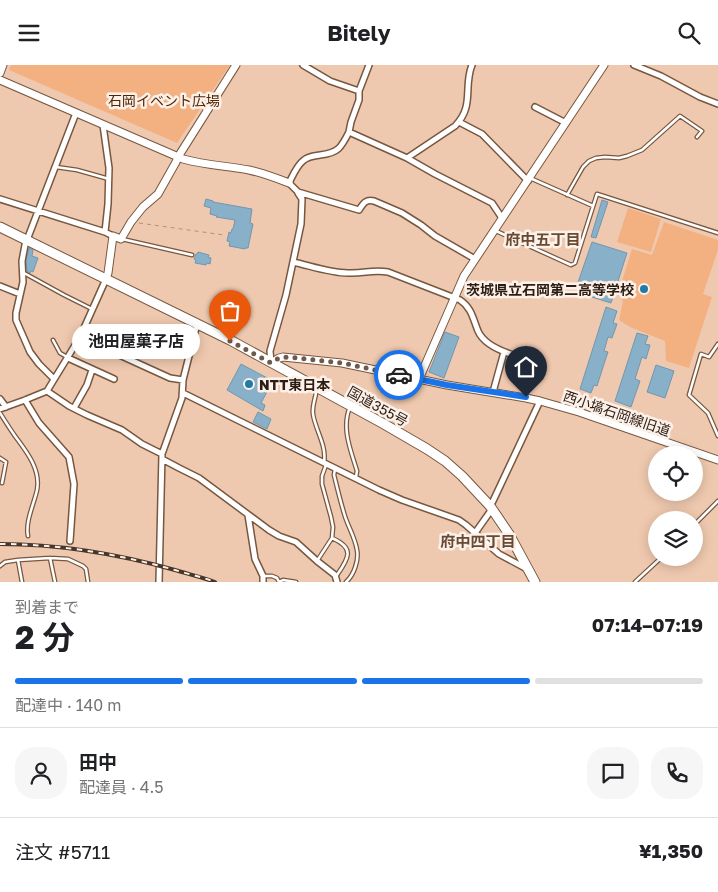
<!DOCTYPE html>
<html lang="ja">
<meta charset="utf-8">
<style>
body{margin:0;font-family:"Golos Text","Noto Sans JP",sans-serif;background:#f6f6f6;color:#202124;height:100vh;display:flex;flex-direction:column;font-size:19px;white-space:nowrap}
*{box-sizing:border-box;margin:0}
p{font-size:16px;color:#757577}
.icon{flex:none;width:28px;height:28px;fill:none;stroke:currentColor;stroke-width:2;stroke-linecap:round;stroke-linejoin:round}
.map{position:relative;height:517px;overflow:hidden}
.side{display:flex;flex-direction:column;background:#fff;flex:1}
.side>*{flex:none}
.tools{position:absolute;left:648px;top:381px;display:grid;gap:10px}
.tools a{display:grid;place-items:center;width:55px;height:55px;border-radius:50%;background:#fff;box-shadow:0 2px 12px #0003;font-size:25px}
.pin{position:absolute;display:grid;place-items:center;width:42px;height:42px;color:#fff;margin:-51px -21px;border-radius:50% 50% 50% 0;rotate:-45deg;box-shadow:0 0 5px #0007}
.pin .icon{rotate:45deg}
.courier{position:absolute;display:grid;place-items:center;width:50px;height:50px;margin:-25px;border:4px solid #1a73e8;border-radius:50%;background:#fff;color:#222;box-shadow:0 1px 6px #0007}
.bubble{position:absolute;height:35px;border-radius:18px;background:#fff;box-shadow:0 2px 12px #0003;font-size:16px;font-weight:700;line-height:35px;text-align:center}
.head em{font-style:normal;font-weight:700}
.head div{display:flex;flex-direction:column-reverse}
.head{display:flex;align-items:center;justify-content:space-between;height:85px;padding:0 15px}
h1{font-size:32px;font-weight:700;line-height:38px}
.bar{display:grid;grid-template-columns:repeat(4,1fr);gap:8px 5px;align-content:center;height:60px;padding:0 15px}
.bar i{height:6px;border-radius:4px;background:#e0e0e0}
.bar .active{background:#1a73e8}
.bar p{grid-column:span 4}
.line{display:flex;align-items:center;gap:12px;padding:0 15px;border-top:1px solid #e0e0e0}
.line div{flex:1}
.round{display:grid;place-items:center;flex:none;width:52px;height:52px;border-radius:20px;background:#f6f6f6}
header{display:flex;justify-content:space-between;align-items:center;height:65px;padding:0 15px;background:#fff;font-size:22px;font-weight:700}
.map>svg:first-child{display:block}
.green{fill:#f3b182}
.building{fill:#89b0c9;stroke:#7197af}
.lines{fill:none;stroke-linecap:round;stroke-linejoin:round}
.service-casing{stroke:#77573f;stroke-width:5}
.minor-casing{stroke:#77573f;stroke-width:8}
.tertiary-casing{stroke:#77573f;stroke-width:9}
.trunk-casing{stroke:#77573f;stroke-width:11}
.path{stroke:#b0927d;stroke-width:1;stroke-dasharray:4 4;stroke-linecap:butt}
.service{stroke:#fff;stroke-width:2.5}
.minor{stroke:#fff;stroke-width:5}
.tertiary{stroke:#fff;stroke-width:7}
.trunk{stroke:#fff;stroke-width:9}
.rail-casing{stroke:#48362a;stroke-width:4}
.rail{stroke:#fcf0e8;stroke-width:2;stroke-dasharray:5.5;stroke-linecap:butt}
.done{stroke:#70594a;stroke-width:5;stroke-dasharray:0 9}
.route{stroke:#1a73e8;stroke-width:6}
.poi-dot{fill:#207ba9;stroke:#fcf0e8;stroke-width:2}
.labels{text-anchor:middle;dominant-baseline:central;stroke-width:5;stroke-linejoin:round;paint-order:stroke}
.park-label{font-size:14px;fill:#4f2704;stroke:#fcf0e8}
.poi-label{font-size:14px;font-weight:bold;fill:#2b1d13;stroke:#fcf0e8;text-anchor:end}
.street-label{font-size:14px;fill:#2b1d13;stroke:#fcf0e8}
.neighbourhood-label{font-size:15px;font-weight:bold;fill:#684932;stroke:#fcf0e8}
</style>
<header><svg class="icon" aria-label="menu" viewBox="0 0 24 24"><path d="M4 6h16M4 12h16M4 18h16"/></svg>Bitely<svg class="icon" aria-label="search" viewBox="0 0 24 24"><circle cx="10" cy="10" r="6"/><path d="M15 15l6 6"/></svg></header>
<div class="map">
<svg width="718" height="517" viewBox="0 0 718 517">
<rect width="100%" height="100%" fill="#efc9af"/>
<path class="green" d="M 11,0 L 230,0 L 177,78 L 9,5 Z
M 628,143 L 661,154 L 651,187 L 617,177 Z
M 664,157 L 718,175 L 718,185 L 703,229 L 712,232 L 689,303 L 666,296 L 665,276 L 630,262 L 619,255 L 623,236 L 618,229 L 632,184 L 652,190 Z"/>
<path class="building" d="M 206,134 L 213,136 L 213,137 L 252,144 L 250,158 L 253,159 L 248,183 L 245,183 L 245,184 L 229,181 L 230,177 L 227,176 L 229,167 L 231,168 L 232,164 L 233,164 L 235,155 L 216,152 L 217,151 L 210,149 L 211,143 L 204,141 Z
M 602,135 L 608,137 L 596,173 L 591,172 Z
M 592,177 L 627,188 L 611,238 L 579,228 L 580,224 L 576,223 Z
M 29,183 L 33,185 L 32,191 L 38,193 L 33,207 L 31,206 L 30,208 L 27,206 L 26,196 Z
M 198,187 L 209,190 L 208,192 L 211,193 L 210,199 L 207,198 L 206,200 L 195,198 L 196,195 L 194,194 L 196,189 L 197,189 Z
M 606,242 L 617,246 L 613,258 L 617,259 L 612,273 L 608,272 L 604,286 L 608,287 L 604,299 L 597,321 L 594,320 L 591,328 L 580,324 Z
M 445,267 L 459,272 L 444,313 L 429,307 Z
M 637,268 L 648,271 L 645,279 L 650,280 L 646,294 L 642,292 L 635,314 L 640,316 L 631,342 L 615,336 Z
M 241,299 L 271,315 L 267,322 L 269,323 L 261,338 L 265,340 L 263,346 L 227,325 Z
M 656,300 L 674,306 L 665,333 L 647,327 Z
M 258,347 L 271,354 L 267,364 L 253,357 Z"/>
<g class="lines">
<defs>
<path id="service" d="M 56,102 L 77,105 L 109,114
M 530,113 L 593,141
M 567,130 L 583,102 L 589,96 L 596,93 L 605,92 L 619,93 L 627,91 L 642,85 L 680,51 L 702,66 L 697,72
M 496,166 L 571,200 L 575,198 L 597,129 L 718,168
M 122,174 L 192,190
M 24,208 L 64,230 L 92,244
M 53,275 L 60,288 L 67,292
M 718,279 L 709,292 L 701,289 L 689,330 L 708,348 L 718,371
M 316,328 C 315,334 312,342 313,349 C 315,364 327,381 324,397
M 350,342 C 341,363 351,386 357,406 L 356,412
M 0,348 C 5,356 10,364 15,371 C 26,386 41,404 37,425 C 34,439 25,457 28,471
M 0,393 L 6,397 L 2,418
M 335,404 L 334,410 C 337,422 340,435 344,448 C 347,460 355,472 357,485 C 359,495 354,510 346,517
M 694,460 L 718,436
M 332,473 C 355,483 349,493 337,510
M 50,493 L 55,517
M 18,495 L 22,517
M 317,496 L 332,473 L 333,462 L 331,452 L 322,419 L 322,411 L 326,400
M 0,501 L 5,497 L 18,495 L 50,493 L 68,494 L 83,501 L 86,504 L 88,517
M 264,511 L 272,511 L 277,513 L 279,517
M 279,517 L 283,515 L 296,517
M 635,517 L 662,492"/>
<path id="minor" d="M 303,0 L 330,16 L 359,26
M 472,0 C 463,22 475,41 455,61 L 407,93 L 349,67 C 341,83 338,88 320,90 C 314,91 309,91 304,95 C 297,100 293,110 289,118 L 298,127 L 359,145 C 363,139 365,134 374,136 L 402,148 L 421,160 L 435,171 L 475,194
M 634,0 L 661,11 L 700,32 L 718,39
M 535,42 L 566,58
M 459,57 L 482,69 L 528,116
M 103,60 L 109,103 L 108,139 L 105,167
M 349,67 L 351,57 L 359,35 L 359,26 L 369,0
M 407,93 L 435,109 L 492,138 L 502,153
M 0,134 L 105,167 L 113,171
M 293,197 C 311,201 330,208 348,208 C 364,209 372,204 388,207 L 460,235 C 472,243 473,254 478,266 C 484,280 503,287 517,291
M 0,221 L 20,229
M 80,272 L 159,308 L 170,313 L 183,315
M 68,293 L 114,314
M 271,297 L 270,286 L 286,230 L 301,159 L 302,134 L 298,128
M 54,314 L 39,299 L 30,287 L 16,255 L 16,248 L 23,217 L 22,196 L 25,180 L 76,48
M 47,326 L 69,341 L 87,350 L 122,365 L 142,379 L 162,389
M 493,327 L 504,287
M 183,328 L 379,425 L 402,435 L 459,455 L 466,460 L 499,489 L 527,504
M 0,334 L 6,342
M 25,335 L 39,358 L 69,392 L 74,419 L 70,476
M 74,343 L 87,320 L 92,305
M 0,344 L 25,335 L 47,326 L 80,272 L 106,214
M 162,394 L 179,403 L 199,413 L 269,465 L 279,471 L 296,477 L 317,496 L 335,510 L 337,517
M 490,441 L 493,436 L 540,336
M 248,450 L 255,494 L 263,511 L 263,517
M 475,468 L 492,444
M 159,517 L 162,389 L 182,333 L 183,315 L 197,259"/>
<path id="tertiary" d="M 0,8 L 3,0
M 0,15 L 183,94 C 205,100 227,101 249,105 C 263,108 276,113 289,118
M 106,214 L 108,208 L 113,171 L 121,174 L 131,157 L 143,142 L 158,129 L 176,97 L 178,92 L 236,0
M 271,298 L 279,293 L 283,292 L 342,298 L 447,320 L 526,333 L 540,336 L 579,347 L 718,395
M 419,314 L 464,211 L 604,0"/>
<path id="trunk" d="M 0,162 L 230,275 L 384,359 L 427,384 L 445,396 L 462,411 L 490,441 L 509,469 L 535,517"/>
</defs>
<use href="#service" class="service-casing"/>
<use href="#minor" class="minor-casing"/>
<use href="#tertiary" class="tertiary-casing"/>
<use href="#trunk" class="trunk-casing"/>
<path class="path" d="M 139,158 L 224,170"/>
<use href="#service" class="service"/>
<use href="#minor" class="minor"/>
<use href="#tertiary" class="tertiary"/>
<use href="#trunk" class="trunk"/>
<defs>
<path id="rail" d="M 0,479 C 59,479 118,489 175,505 C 188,509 202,512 215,517"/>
</defs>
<use href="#rail" class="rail-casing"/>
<use href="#rail" class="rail"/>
</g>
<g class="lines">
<path class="done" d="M 230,276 L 271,298 L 279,293 L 289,292 L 342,298 L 399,310"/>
<path class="route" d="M 399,310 L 447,320 L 526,332"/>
</g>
<g class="poi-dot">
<circle cx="644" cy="224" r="5"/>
<circle cx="249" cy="319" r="5"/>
</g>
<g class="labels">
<g class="park-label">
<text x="164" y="35">石岡イベント広場</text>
</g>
<g class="poi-label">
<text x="634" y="224">茨城県立石岡第二高等学校</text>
<text x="259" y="319" text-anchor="start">NTT東日本</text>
</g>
<g class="street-label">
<text transform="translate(378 341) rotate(29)">国道355号</text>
<text transform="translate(617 348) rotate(19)">西小塙石岡線旧道</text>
</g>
<g class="neighbourhood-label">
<text x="543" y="174">府中五丁目</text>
<text x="478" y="476">府中四丁目</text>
</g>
</g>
</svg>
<div class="tools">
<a><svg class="icon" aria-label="locate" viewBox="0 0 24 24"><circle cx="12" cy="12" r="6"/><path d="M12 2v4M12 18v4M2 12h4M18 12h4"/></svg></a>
<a><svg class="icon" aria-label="layers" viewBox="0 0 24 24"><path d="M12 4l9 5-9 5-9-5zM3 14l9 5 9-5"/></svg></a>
</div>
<div class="pin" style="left:230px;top:276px;background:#ea580c"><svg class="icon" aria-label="bag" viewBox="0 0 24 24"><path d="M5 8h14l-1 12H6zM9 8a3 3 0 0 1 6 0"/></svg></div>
<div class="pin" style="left:526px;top:332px;background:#1f2937"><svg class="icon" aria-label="home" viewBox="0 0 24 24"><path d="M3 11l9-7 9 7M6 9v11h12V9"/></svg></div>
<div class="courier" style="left:399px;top:310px"><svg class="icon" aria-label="car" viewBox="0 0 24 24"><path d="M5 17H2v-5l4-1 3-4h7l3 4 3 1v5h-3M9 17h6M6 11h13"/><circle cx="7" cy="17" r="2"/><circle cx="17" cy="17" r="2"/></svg></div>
<div class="bubble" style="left:72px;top:259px;width:128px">池田屋菓子店</div>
</div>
<section class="side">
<div class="head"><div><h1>2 分</h1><p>到着まで</p></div><em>07:14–07:19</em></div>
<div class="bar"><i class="active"></i><i class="active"></i><i class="active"></i><i></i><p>配達中 · 140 m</p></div>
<div class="line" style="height:90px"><a class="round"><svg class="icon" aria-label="person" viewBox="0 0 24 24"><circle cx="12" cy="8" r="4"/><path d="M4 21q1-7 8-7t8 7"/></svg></a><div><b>田中</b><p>配達員 · 4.5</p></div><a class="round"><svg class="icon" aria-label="chat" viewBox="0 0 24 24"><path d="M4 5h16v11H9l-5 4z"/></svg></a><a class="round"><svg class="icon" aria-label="phone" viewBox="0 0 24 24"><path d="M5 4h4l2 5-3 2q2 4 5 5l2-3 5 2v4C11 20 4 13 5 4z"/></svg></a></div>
<div class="line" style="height:65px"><div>注文 #5711</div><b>¥1,350</b></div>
</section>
